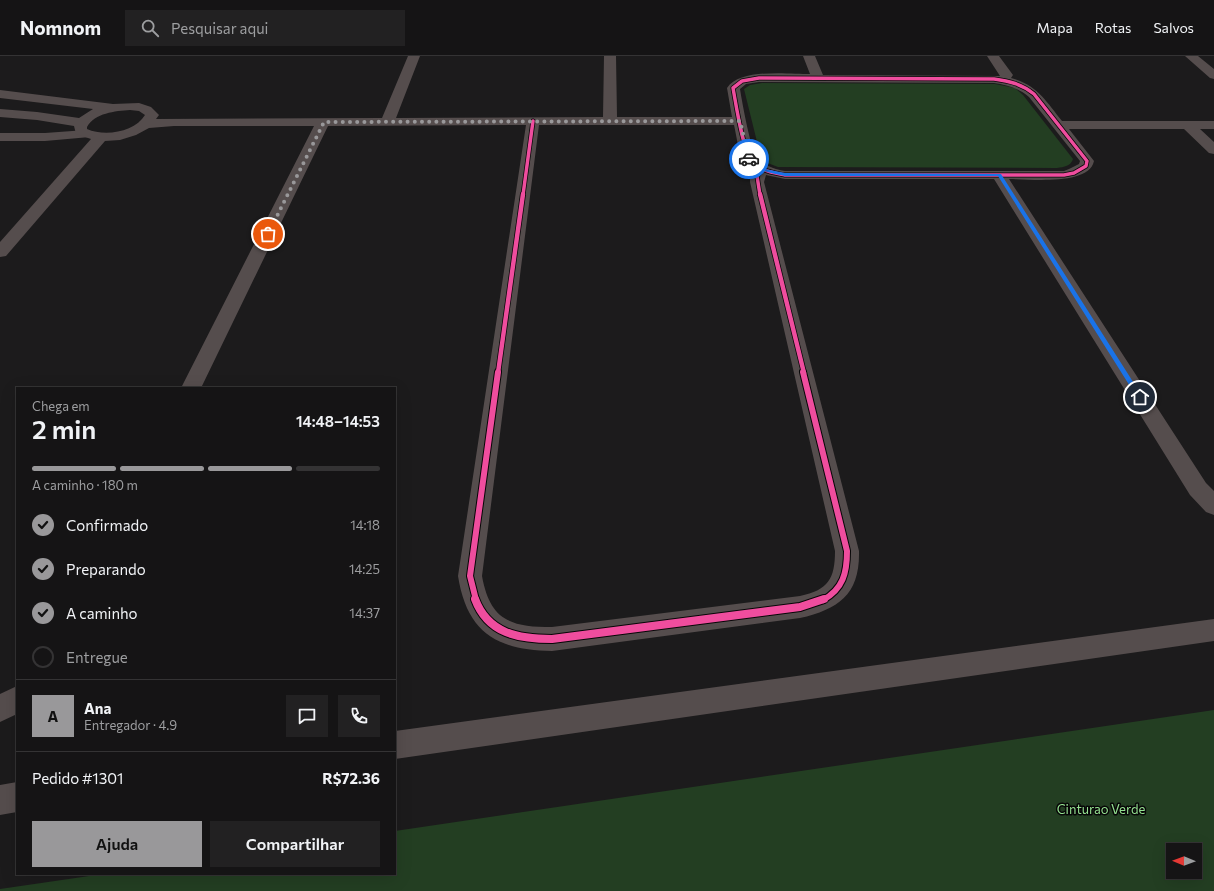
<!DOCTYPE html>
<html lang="pt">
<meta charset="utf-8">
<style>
body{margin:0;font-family:Commissioner,sans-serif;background:#222122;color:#f1f3f6;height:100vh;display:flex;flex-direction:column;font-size:15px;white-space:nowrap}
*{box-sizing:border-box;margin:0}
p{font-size:13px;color:#9d9ea0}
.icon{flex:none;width:22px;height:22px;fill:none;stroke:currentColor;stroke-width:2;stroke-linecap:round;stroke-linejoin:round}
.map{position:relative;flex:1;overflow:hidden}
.side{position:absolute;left:16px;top:331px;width:380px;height:488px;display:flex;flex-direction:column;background:#151415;border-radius:0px;box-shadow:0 4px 16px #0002,0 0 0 1px #343334}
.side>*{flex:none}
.needle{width:26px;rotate:271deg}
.tools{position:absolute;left:1166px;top:787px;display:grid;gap:8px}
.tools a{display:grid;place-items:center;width:36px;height:36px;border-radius:0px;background:#151415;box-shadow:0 4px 16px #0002,0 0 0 1px #343334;font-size:20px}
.pin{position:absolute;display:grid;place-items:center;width:34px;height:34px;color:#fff;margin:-17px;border:2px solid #fff;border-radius:50%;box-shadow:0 1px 4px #0007}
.courier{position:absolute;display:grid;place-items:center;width:40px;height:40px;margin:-20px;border:3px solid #1a73e8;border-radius:50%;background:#fff;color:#222;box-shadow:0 1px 5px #0007}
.head em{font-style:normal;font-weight:600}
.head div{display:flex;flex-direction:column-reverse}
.head{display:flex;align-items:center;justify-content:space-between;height:68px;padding:0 16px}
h1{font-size:26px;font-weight:600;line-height:30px}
.bar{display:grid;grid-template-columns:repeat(4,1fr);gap:6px 4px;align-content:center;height:48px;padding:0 16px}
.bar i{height:5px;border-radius:3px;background:#343334}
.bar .on{background:#99989a}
.bar p{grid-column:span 4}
.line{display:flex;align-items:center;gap:10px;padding:0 16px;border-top:1px solid #343334}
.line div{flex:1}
.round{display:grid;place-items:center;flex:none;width:42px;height:42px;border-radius:0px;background:#222122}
ol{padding:0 16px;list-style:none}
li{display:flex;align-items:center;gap:12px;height:44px}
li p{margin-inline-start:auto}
li .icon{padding:4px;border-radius:50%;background:#99989a;color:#111;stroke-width:4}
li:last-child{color:#9d9ea0}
li i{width:22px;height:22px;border:2px solid #343334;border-radius:50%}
.button{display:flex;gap:8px;margin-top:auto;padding:8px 16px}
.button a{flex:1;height:46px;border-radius:0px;background:#99989a;color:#111;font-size:16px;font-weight:600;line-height:46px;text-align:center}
.button a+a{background:#222122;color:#f1f3f6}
header{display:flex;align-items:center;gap:24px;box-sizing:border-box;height:56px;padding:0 20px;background:#151415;border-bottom:1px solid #343334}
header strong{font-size:19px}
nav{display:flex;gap:22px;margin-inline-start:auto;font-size:14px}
.search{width:280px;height:36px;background:#222122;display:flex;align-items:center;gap:10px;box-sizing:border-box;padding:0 14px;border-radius:0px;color:#9d9ea0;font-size:15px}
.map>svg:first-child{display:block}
.green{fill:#233e22;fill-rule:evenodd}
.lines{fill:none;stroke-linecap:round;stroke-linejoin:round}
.lane{fill:#554d4d;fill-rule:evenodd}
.street{fill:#554d4d;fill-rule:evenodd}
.cycleway-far3-casing{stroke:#070607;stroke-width:5}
.cycleway-far2-casing{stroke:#070607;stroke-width:6}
.cycleway-far1-casing{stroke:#070607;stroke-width:8}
.cycleway-casing{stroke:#070607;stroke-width:10}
.cycleway-far3{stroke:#ef4d9e;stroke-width:3.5}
.cycleway-far2{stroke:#ef4d9e;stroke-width:4.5}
.cycleway-far1{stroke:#ef4d9e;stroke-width:6}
.cycleway{stroke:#ef4d9e;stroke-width:8}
.route{fill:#1a73e8}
.done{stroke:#99989a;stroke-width:4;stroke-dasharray:0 7.2}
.labels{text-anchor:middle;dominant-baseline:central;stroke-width:3;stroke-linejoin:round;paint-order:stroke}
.near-park-label{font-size:13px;fill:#94e090;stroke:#070607}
</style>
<header>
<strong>Nomnom</strong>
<div class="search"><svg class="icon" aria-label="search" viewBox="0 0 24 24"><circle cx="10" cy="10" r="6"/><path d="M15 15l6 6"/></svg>Pesquisar aqui</div>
<nav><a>Mapa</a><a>Rotas</a><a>Salvos</a></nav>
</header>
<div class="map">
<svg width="1214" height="835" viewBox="0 0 1214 835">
<rect width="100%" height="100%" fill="#1c1b1c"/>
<path class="green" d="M 762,27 L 995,28 L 1015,32 L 1023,39 L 1073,103 C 1071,110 1064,111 1057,112 L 778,111 L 765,106 L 760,98 L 744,33 L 750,29 Z
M 1214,654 L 1214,835 L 0,835 L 0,833 L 103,818 L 395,818 L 395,775 ZM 1173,794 L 1195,794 L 1195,816 L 1173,816 Z"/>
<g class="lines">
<path class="lane" d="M 86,74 L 90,75 L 92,78 L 90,81 L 45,85 L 0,85 L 0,77 L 45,77 Z"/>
<path class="street" d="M 408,0 L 420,0 L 396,62 L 603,61 L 604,0 L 616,0 L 617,61 L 732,61 L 727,32 C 740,12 788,18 810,18 L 803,0 L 815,0 L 823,19 L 1000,20 L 987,0 L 999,0 L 1013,19 L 1011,22 C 1037,29 1046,45 1062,65 L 1214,65 L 1214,73 L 1200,73 L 1214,86 L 1214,98 L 1209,97 L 1184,73 L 1069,73 L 1094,105 C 1089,130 1029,123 1009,123 L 1206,427 L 1214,435 L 1214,459 L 1206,456 L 1190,439 L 994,123 L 785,123 L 766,119 L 764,126 L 859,495 C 860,538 839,553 800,562 L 552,595 C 497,594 467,577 458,520 L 526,69 L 328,70 L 201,332 L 181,332 L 314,70 L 174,70 L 149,72 L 136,79 L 120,84 L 105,85 L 6,200 L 0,201 L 0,186 L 91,83 L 76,78 L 74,70 L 37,64 L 0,61 L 0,53 L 37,56 L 79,62 L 93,53 L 0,42 L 0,34 L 113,48 L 139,47 L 151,51 L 159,59 L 156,63 L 382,62 ZM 759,26 L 994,27 C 1007,29 1019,32 1029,41 L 1080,105 L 1079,108 L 1069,113 L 1064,115 L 785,115 C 775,113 764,110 757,102 C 751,95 742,46 740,33 L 746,28 ZM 130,54 L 139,55 L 145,59 C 135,76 105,81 87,73 L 87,71 C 95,57 115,55 130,54 ZM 539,69 L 734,69 C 738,86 738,104 754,114 L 750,120 L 750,126 L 835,495 C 835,523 828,534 800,540 L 552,571 C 510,571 490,564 482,520 Z
M 1185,0 L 1198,0 L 1214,13 L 1214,23 L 1210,22 Z
M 1214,563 L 1214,585 L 395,703 L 395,675 Z
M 17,630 L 17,658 L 0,666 L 0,638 Z
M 17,726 L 17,756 L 0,759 L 0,729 Z"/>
<defs>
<path id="cycleway-far3" d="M 759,22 L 994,23 C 1009,25 1022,28 1034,38 L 1087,105 L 1086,110 L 1074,117 L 1064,119 L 785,119 C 774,117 762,115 753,107 C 743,97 736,48 733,32 L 742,25 Z
M 523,139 L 533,65
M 760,139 L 757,120 L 763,113"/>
<path id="cycleway-far2" d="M 760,138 L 804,317
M 498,317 L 523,138"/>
<path id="cycleway-far1" d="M 803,316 L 847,495 C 847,517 843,533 823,544
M 476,544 L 470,520 L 498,316"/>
<path id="cycleway" d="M 475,543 C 488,578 519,583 552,583 L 800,551 L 824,543"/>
</defs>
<use href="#cycleway-far3" class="cycleway-far3-casing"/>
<use href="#cycleway-far2" class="cycleway-far2-casing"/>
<use href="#cycleway-far1" class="cycleway-far1-casing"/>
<use href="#cycleway" class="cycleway-casing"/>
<use href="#cycleway-far3" class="cycleway-far3"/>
<use href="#cycleway-far2" class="cycleway-far2"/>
<use href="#cycleway-far1" class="cycleway-far1"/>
<use href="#cycleway" class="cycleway"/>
</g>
<path class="route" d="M 749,102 L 765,113 L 785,117 L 1001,118 L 1142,340 L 1142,343 L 1138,343 L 998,120 L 785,120 C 771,117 757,115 747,103 Z"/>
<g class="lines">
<path class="done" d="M 268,178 L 324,66 L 740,65 L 749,103"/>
</g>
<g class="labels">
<g class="near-park-label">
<text x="1101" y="753">Cinturao Verde</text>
</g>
</g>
</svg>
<div class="tools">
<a><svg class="needle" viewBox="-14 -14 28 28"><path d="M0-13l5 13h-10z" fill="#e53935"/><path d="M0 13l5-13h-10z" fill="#9d9ea0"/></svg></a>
</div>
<div class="pin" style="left:268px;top:178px;background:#ea580c"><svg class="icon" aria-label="bag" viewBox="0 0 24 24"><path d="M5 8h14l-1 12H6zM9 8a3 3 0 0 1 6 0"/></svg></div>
<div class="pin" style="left:1140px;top:341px;background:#1f2937"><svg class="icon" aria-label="home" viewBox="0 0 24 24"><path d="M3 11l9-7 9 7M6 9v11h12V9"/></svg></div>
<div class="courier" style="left:749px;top:103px"><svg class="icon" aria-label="car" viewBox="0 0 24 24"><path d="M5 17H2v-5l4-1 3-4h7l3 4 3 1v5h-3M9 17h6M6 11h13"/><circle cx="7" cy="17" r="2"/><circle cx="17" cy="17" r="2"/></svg></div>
<section class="side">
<div class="head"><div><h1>2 min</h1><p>Chega em</p></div><em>14:48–14:53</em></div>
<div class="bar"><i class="on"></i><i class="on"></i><i class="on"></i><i></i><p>A caminho · 180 m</p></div>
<ol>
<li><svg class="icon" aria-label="check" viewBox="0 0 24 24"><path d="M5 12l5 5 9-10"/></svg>Confirmado<p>14:18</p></li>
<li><svg class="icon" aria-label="check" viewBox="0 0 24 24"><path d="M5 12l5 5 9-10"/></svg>Preparando<p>14:25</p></li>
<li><svg class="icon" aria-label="check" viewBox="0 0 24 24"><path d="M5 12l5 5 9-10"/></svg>A caminho<p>14:37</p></li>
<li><i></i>Entregue</li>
</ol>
<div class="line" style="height:72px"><b class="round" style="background:#99989a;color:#111">A</b><div><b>Ana</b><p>Entregador · 4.9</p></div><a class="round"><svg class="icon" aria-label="chat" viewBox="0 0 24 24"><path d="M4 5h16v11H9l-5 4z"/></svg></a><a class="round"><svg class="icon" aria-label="phone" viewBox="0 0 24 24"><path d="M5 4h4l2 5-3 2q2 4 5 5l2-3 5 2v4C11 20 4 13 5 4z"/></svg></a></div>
<div class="line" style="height:52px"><div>Pedido #1301</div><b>R$72.36</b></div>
<div class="button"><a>Ajuda</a><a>Compartilhar</a></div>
</section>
</div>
